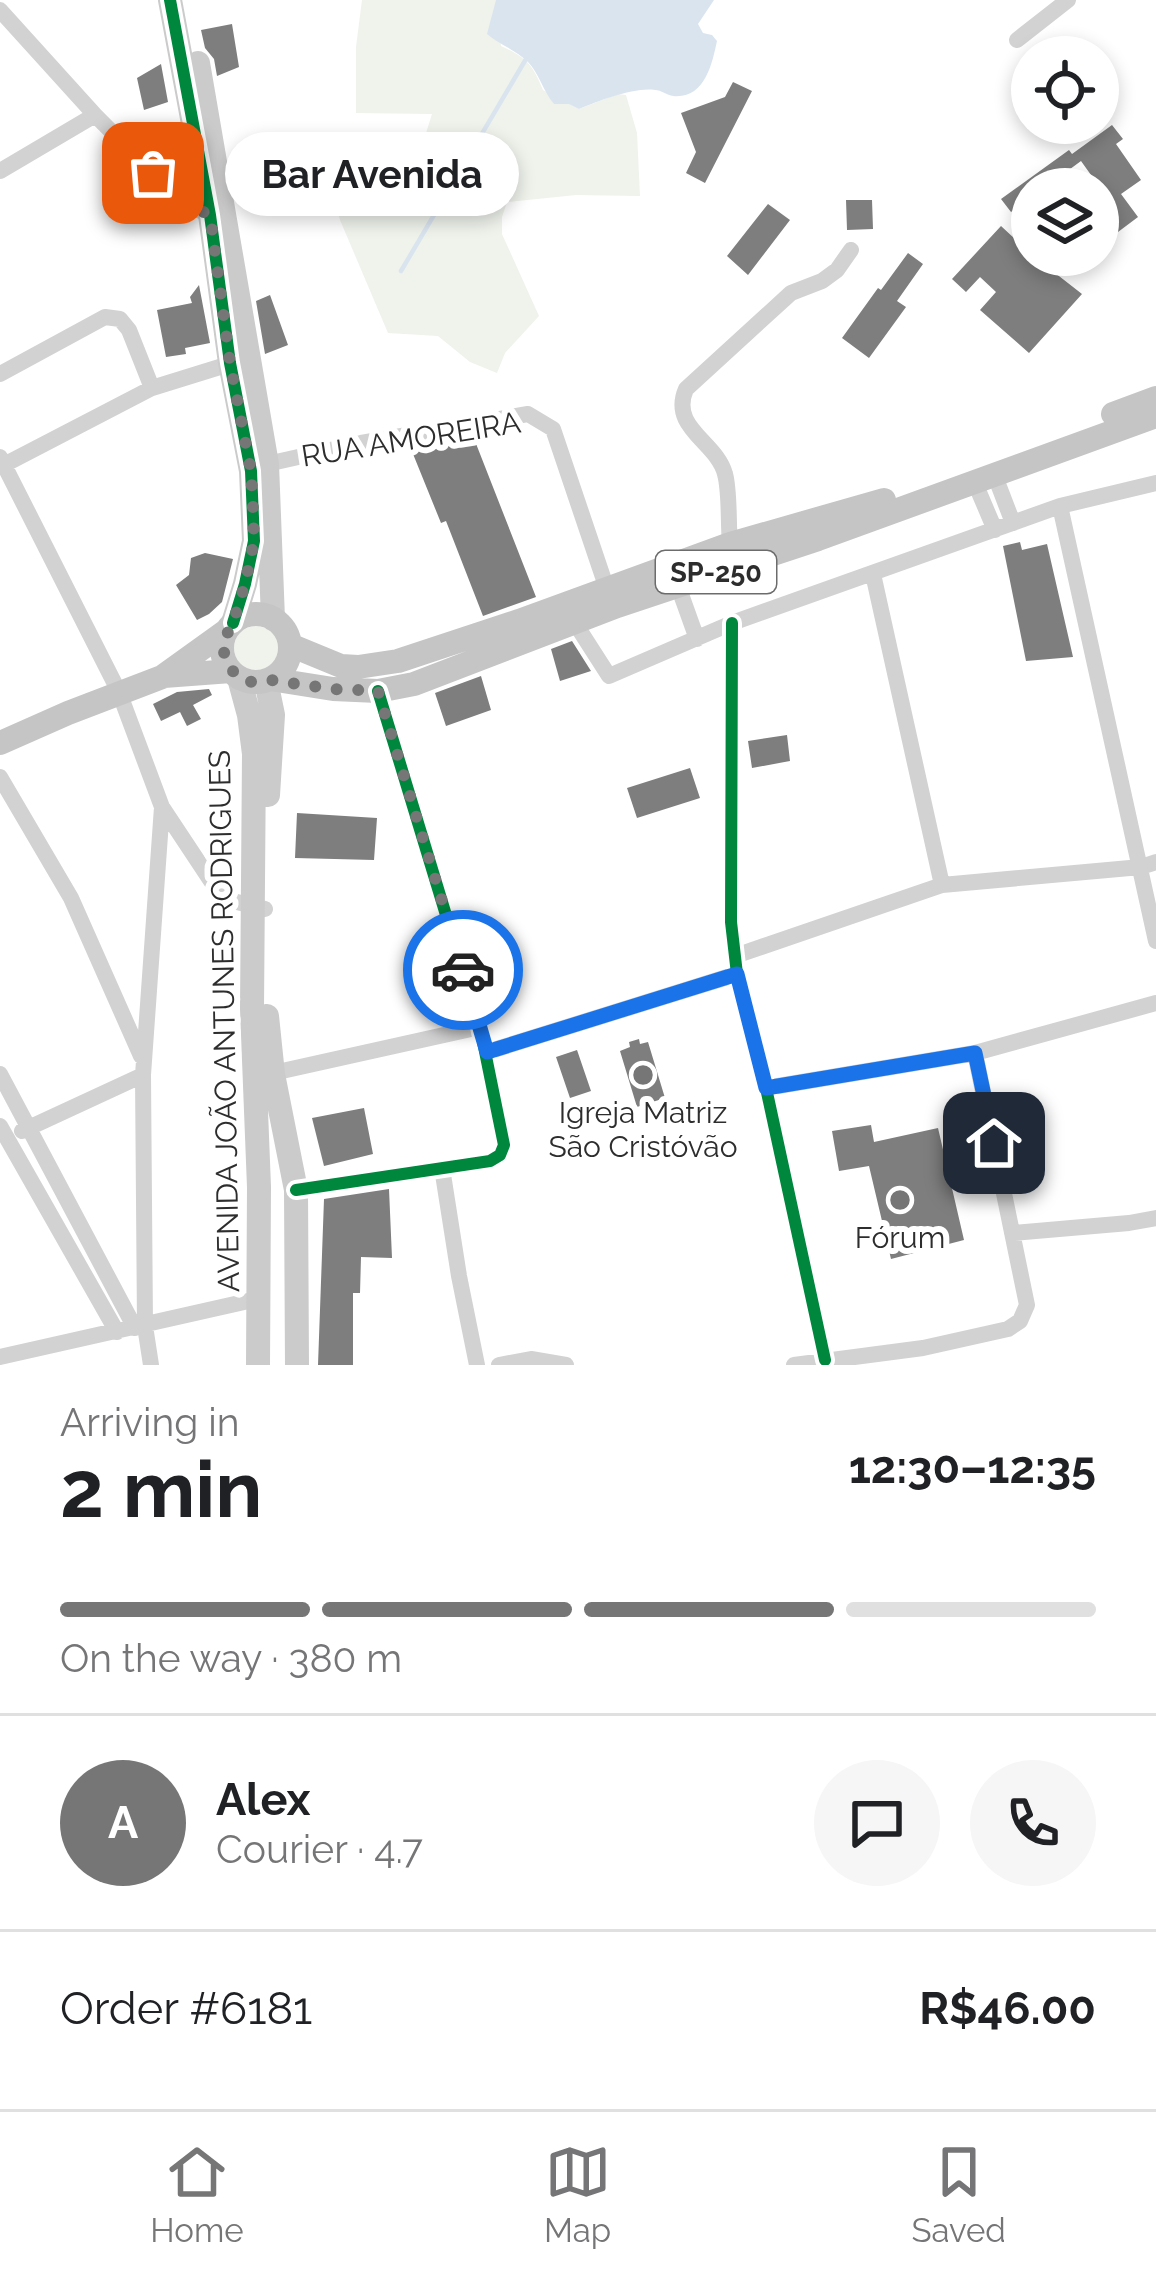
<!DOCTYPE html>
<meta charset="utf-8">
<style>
body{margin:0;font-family:Raleway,sans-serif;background:#f6f6f6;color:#202124;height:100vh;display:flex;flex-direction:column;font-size:45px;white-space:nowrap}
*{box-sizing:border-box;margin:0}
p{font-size:39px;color:#757577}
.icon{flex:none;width:66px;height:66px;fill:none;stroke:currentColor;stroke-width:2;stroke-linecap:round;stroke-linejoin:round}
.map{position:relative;height:1365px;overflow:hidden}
.sheet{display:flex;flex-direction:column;background:#fff;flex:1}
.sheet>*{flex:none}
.tools{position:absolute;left:1011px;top:36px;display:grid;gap:24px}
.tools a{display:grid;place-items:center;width:108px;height:108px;border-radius:50%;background:#fff;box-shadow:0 6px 18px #0003;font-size:60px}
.pin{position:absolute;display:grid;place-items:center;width:102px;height:102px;color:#fff;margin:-51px;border-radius:24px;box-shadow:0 6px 18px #0006}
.courier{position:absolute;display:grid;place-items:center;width:120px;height:120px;margin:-60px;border:9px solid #1a73e8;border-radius:50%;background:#fff;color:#222;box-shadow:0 3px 15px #0007}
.bubble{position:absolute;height:84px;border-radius:42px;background:#fff;box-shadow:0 6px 18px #0003;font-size:39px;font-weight:700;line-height:84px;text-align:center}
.summary em{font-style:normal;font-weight:700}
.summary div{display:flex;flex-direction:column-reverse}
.summary{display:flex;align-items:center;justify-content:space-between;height:204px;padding:0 60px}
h1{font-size:78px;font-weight:700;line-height:90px}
.bar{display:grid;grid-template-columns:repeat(4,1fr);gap:18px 12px;align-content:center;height:144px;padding:0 60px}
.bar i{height:15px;border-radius:9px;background:#e0e0e0}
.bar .selected{background:#767676}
.bar p{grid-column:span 4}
.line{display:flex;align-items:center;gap:30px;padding:0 60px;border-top:3px solid #e0e0e0}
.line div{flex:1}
.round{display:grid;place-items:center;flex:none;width:126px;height:126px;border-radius:63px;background:#f6f6f6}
.tab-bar{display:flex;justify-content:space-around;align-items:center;height:168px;border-top:3px solid #e0e0e0;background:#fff;font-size:33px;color:#757577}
.tab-bar a{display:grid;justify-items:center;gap:6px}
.tab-bar .selected{color:#767676}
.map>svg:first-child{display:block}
.green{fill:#eff3ec}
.water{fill:#dae4ef}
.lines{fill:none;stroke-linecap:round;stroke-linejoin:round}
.stream{stroke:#dae4ef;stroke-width:4.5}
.building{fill:#7e7e7e}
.street{stroke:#d2d2d2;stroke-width:16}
.secondary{stroke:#cbcbcb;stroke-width:24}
.primary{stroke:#c5c5c5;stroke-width:24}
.cycleway-casing{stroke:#fff;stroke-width:20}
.cycleway{stroke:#00873e;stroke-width:12}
.done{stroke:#767676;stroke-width:12;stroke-dasharray:0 21.6}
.route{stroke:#1a73e8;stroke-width:15}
.poi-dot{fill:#767676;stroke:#fff;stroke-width:4.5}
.labels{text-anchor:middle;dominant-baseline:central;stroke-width:12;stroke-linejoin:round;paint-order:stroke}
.shield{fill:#fff;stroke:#6c6c6c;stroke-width:3}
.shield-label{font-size:27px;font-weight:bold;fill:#2d2d2d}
.street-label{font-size:30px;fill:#2d2d2d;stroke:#fff}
.poi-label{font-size:30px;fill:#2d2d2d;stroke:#fff}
</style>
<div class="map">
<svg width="1156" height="1365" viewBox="0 0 1156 1365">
<rect width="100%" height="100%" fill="#fff"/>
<path class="green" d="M 362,0 L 496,0 L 501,46 C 527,58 532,64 543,90 L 579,109 L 618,94 L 626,95 L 637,133 L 640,196 L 576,195 L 507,202 L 502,217 L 502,234 L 539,316 L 505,353 L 497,373 L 470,362 L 438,336 L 388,333 L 340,220 L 332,190 C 360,158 382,157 421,149 L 432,114 L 356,113 L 356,47 Z
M234 648a22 22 0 1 1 44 0a22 22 0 1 1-44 0Z"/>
<path class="water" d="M 496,0 L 714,0 L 698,24 L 703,33 L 712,35 L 717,41 C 712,64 705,99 673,96 C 667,95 661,90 655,90 C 634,87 599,101 579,109 L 569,104 L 554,104 C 543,91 539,73 528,62 C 516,50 500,45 487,34 Z"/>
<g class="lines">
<path class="stream" d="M 401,271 L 526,59"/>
</g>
<path class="building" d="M 232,24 L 239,67 L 217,76 L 214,59 L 205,48 L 201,30 Z
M 161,64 L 168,102 L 144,110 L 137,78 Z
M 733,82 L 752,91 L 705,183 L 686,173 L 696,152 L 681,113 L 725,97 Z
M 1112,125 L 1123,139 L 1116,144 L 1141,180 L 1121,194 L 1138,217 L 1098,247 L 1098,189 L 1086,189 L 1096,182 L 1081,161 L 1043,189 L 1032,189 L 1032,197 L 1011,212 L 1001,199 L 1069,150 L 1072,154 Z
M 846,200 L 872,200 L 873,229 L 847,230 Z
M 768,204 L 790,220 L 748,275 L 727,256 Z
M 1001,226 L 1015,239 L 1032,227 L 1032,255 L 1082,294 L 1029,353 L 980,310 L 996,292 L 980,277 L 966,292 L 952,279 Z
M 908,253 L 923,264 L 897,301 L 906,307 L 869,358 L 842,338 L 878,288 L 881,290 Z
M 199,285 L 210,343 L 185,348 L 186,354 L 166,357 L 157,310 L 192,303 L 190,297 Z
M 270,295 L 288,345 L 265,354 L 256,301 Z
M 473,436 L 536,597 L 483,616 L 446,521 L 441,523 L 411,449 Z
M 1020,542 L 1022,550 L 1047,544 L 1073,657 L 1026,661 L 1003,546 Z
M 205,553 L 233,559 L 222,602 L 209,614 L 197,620 L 176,585 L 189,575 L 191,558 Z
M 572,641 L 591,671 L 560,681 L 551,649 Z
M 481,676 L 491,710 L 446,726 L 435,693 Z
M 209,689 L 212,695 L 193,705 L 201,719 L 187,726 L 180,712 L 161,721 L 153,704 L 177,692 Z
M 787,735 L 790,761 L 752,768 L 748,741 Z
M 690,768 L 700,798 L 637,818 L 627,788 Z
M 297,813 L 377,818 L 374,860 L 295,858 Z
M 639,1039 L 640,1044 L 648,1042 L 665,1098 L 637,1107 L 620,1051 L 630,1047 L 629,1042 Z
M 577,1050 L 591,1091 L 570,1098 L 556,1057 Z
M 364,1108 L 373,1154 L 324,1166 L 312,1118 Z
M 871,1125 L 874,1142 L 938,1128 L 964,1240 L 891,1259 L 869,1166 L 839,1171 L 832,1131 Z
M 389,1189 L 392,1258 L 361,1257 L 360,1293 L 353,1293 L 353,1365 L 318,1365 L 324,1199 Z"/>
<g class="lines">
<path class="street" d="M 0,10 L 95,115 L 182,203 L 213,216
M 1017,40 L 1068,0
M 0,171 L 95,115
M 0,374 L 105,317 L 120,319 L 129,330 L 152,388
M 0,457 L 119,692 L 162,807 L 215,887 L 233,901 L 265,909
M 267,464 L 361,443 L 528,414 L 553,429 L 607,589
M 0,467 L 152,388 L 239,361
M 995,476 L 1013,523
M 975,483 L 995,530
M 1060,506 L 1156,941
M 730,544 C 728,524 730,492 725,474 C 717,442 669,428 686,389 L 791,293 L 822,281 L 837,270 L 851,250
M 873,574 L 942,885
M 678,586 L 697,639
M 575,623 L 609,676 L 732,623 L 1060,506 L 1156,483
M 732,623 L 731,922 L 737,974 L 766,1088 L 825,1360
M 0,777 L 71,898 L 141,1056
M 735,956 L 942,885 L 1141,867 L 1156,862
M 487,1052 L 737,974
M 0,1074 L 135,1328
M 264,1075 L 480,1027
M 766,1088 L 975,1053 L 1156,1003
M 0,1126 L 117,1332
M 22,1131 L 143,1075
M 442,1168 L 459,1276 L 477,1365
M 296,1190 L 490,1161 L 500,1155 L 504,1145 L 480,1027 L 378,691
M 1012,1233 L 1129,1223 L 1156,1218
M 0,1357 L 257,1299
M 151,1365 L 145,1326 L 143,1075 L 162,807
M 499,1365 L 531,1359 L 566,1365
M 794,1365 L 923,1348 L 1008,1329 L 1020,1321 L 1027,1305 L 975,1053"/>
<path class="secondary" d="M 170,0 L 210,215 L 230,363 L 251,471 L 254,541 L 245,584 L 233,623
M 198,63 L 267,464 L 273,619
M 239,678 L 249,715 L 254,754 L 252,1009 L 259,1187 L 258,1365
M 266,681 L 273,715 L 268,795
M 267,1016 L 273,1074 L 296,1190 L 297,1365"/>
<path class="primary" d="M 1113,414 L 1156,398
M222 648a34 34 0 1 1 68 0a34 34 0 1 1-68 0Z
M 290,645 L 341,666 L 358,667 L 398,661 L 519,621 L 730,544 L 884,500
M 164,676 L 231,671
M 270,679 L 333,689 L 378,691 L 414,684 L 617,606 L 818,539 L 1156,416
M 0,743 L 68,713 L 162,677 L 226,631"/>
<defs>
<path id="cycleway" d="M 170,0 L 210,215 L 230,363 L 251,471 L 254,541 L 245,584 L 233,623
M 732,623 L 731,922 L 737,974 L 766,1088 L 825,1360
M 296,1190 L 490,1161 L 500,1155 L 504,1145 L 480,1027 L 378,691"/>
</defs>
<use href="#cycleway" class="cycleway-casing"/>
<use href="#cycleway" class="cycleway"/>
</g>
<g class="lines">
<path class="done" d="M 153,173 L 182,202 L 210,215 L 230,363 L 251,471 L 253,508 L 254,541 L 245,584 L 233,623 L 223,641 L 225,662 L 239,678 L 252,682 L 270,680 L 333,689 L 378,691 L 463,970"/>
<path class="route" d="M 463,970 L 487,1052 L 737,974 L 766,1088 L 975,1053 L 994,1143"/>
</g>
<g class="poi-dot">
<circle cx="643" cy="1075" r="12"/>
<circle cx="900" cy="1200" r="12"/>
</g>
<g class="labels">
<rect class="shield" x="656" y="551" width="120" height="42" rx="9"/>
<g class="shield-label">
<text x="716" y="572">SP-250</text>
</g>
<g class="street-label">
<text transform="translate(411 439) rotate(-9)">RUA AMOREIRA</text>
<text transform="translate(224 1021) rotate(-91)">AVENIDA JOÃO ANTUNES RODRIGUES</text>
</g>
<g class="poi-label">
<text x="643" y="1112">Igreja Matriz<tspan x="643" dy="34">São Cristóvão</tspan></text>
<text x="900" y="1237">Fórum</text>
</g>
</g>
</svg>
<div class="tools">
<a><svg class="icon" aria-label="locate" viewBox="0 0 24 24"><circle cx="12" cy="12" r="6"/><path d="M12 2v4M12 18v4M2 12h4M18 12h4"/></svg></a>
<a><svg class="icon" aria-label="layers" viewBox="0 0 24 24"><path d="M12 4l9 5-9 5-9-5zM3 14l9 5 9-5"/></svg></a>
</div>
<div class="pin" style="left:153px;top:173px;background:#ea580c"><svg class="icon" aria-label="bag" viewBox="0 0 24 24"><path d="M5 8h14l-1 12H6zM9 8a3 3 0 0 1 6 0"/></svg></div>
<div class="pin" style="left:994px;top:1143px;background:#1f2937"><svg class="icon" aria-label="home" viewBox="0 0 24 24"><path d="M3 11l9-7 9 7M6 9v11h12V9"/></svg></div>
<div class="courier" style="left:463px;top:970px"><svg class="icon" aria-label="car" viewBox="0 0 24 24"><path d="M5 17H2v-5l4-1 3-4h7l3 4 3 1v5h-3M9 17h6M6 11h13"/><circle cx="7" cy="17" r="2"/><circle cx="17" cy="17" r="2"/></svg></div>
<div class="bubble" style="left:225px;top:132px;width:294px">Bar Avenida</div>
</div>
<section class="sheet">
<div class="summary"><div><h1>2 min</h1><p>Arriving in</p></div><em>12:30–12:35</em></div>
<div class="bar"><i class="selected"></i><i class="selected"></i><i class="selected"></i><i></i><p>On the way · 380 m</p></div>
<div class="line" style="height:216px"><b class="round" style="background:#767676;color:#fff">A</b><div><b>Alex</b><p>Courier · 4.7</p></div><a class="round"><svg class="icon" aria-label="chat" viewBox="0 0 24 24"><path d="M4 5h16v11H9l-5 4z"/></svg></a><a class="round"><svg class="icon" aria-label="phone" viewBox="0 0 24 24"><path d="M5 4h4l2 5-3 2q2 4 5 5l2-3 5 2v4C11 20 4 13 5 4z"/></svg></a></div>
<div class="line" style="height:156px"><div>Order #6181</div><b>R$46.00</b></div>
</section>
<nav class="tab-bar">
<a class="selected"><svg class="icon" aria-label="home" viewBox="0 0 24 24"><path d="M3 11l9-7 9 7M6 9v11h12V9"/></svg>Home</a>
<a><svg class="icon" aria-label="map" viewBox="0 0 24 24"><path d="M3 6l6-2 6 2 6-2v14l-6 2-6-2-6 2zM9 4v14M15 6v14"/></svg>Map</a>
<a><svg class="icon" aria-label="saved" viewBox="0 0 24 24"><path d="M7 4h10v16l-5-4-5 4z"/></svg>Saved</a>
</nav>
